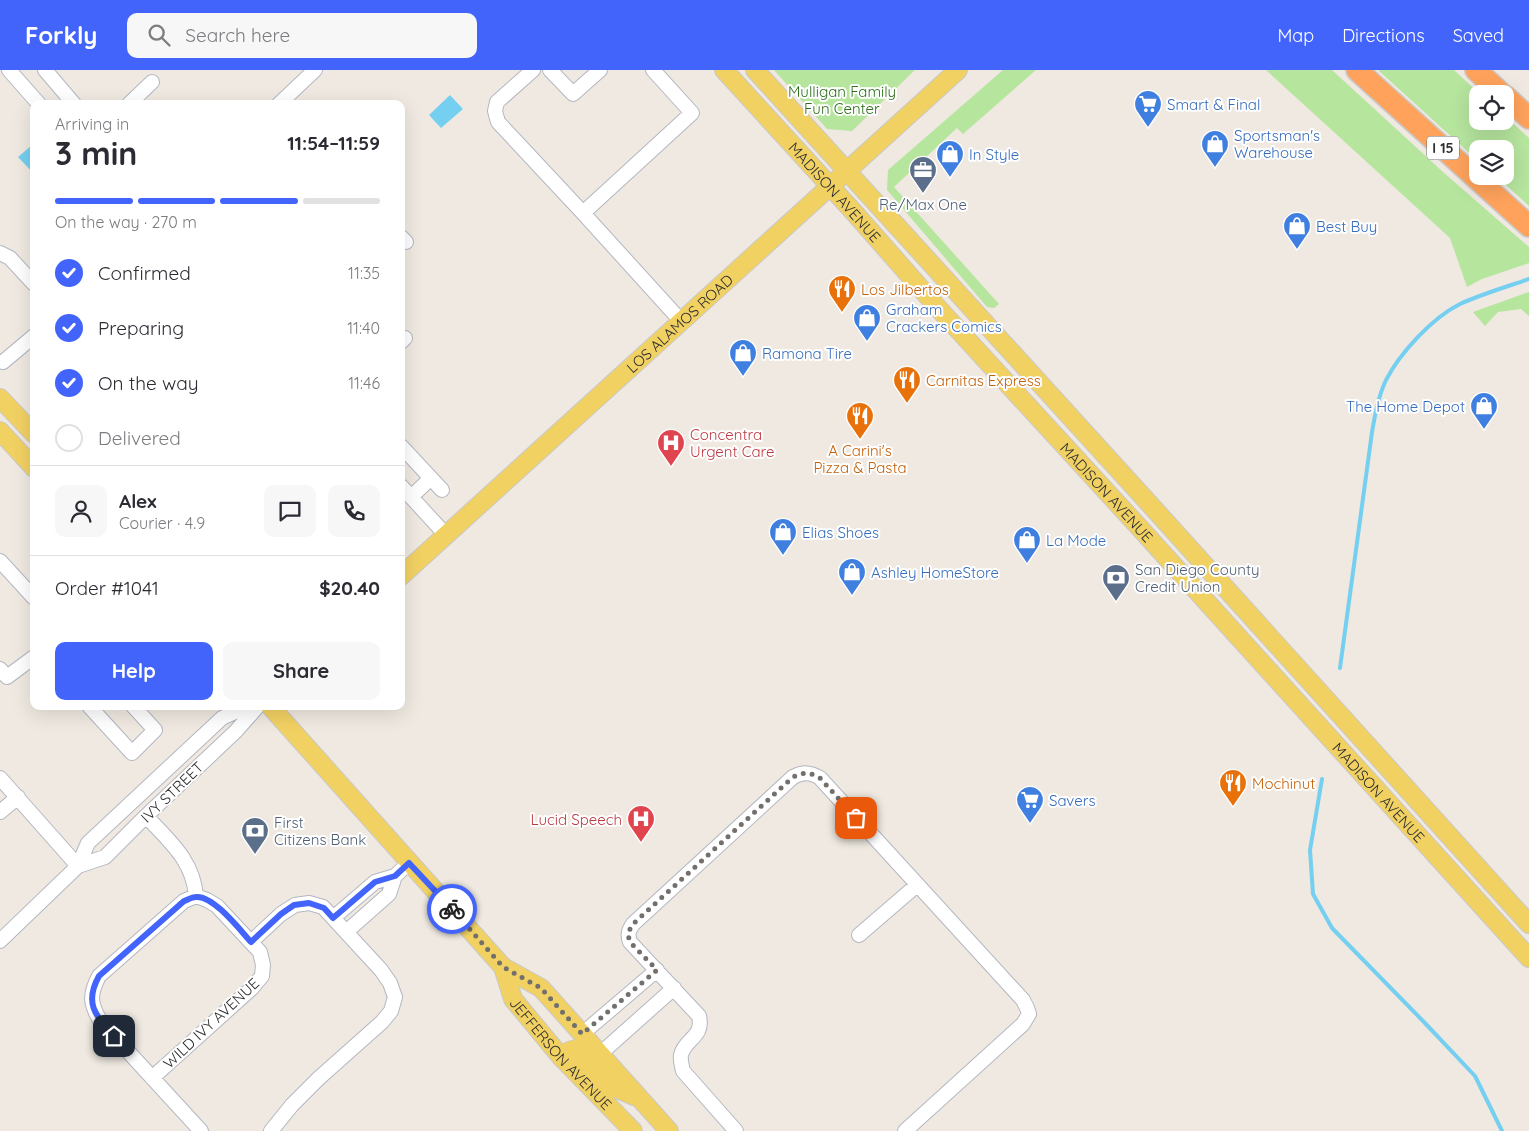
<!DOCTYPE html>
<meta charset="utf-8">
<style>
body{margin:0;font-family:Quicksand,sans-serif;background:#f7f7f7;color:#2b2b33;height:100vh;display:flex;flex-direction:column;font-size:19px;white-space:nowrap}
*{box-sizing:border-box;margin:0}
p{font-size:16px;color:#7c7c81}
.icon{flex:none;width:28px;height:28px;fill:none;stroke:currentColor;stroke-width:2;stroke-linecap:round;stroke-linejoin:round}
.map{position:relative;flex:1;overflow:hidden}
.side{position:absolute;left:30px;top:30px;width:375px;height:610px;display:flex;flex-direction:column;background:#fff;border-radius:10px;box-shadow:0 5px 20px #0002}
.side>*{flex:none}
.buttons{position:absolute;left:1469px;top:15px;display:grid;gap:10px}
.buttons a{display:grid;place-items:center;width:45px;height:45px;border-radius:10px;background:#fff;box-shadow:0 5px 20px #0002;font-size:25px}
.pin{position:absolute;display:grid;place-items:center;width:42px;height:42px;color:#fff;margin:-21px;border-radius:10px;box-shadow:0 2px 8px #0006}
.courier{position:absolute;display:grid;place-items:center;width:50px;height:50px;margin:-25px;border:4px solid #4264fb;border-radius:50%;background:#fff;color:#222;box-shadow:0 1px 6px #0007}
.overview em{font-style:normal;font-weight:700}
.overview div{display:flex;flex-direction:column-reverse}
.overview{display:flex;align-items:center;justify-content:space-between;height:85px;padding:0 25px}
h1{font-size:32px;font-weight:700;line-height:38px}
.bar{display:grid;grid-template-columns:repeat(4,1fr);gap:8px 5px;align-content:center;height:60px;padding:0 25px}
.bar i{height:6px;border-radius:4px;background:#e1e1e2}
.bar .active{background:#4264fb}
.bar p{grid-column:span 4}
.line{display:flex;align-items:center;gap:12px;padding:0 25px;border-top:1px solid #e1e1e2}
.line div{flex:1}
.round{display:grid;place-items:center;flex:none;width:52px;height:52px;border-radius:10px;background:#f7f7f7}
ol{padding:0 25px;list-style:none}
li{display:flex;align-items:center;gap:15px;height:55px}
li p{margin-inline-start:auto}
li .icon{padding:5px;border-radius:50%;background:#4264fb;color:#fff;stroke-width:4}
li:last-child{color:#7c7c81}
li i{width:28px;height:28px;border:2px solid #e1e1e2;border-radius:50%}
.cta{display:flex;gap:10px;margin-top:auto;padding:10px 25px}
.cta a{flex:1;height:58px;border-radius:10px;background:#4264fb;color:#fff;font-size:20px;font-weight:700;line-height:58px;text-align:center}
.cta a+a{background:#f7f7f7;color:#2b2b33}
header{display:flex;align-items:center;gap:30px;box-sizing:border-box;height:70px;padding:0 25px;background:#4264fb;color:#fff}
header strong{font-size:24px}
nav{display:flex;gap:28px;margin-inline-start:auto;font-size:18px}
.search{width:350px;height:45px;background:#f7f7f7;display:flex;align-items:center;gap:12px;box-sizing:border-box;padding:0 18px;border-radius:10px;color:#7c7c81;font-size:19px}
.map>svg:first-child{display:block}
.green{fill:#b6e59e}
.water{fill:#75cff0}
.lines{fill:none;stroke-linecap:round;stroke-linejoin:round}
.stream{stroke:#75cff0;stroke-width:4}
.minor-casing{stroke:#b4b7c1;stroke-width:16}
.major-casing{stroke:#c9c9c9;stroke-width:20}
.highway-casing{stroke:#c9c9c9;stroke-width:24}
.minor{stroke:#fff;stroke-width:14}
.major{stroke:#f2d163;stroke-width:18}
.highway{stroke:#ffa35c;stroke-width:21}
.done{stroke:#726f6d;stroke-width:5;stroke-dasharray:0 9}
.route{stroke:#4264fb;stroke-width:6}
.labels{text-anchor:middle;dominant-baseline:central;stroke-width:4;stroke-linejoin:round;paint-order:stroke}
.shield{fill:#fff;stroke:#6d6d6d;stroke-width:1}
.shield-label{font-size:14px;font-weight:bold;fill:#2e2e2e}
.park-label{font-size:15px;fill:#2c6e1b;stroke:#fff}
.shop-label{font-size:15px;fill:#366cbe;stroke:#fff;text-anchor:start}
.street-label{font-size:15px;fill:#2e2e2e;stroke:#fff}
.service-label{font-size:15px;fill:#4e5e75;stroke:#fff;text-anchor:start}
.food-label{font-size:15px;fill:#c56008;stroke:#fff;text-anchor:start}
.health-label{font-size:15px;fill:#be3a42;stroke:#fff;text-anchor:start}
</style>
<header>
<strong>Forkly</strong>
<div class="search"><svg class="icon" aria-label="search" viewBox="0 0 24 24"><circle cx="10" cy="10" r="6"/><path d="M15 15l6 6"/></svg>Search here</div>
<nav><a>Map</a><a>Directions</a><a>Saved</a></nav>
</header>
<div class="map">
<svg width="1529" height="1061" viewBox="0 0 1529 1061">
<rect width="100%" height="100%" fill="#efe9e1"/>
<path class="green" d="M 774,0 L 915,0 L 852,61 L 827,59 Z
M 1003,0 L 1036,0 L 963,64 L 957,58 L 894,117 L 999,234 L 994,238 L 987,237 L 887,120 L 888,100 Z
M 1266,0 L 1332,0 L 1443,102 L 1529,177 L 1529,193 L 1482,209 L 1467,217 L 1450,168 Z
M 1378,0 L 1454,0 L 1480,24 L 1478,24 L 1478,51 L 1505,51 L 1505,46 L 1529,68 L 1529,136 L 1496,106 L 1505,106 L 1505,79 L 1478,79 L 1477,90 Z
M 1529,222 L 1529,246 L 1521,239 L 1498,242 L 1485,256 L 1473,242 Z"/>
<path class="water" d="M 450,25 L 463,39 L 441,58 L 429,45 Z
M 31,76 L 34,79 L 34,104 L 18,87 Z"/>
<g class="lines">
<path class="stream" d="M 1340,598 L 1372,362 C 1375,345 1378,327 1386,310 C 1400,283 1432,248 1460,234 C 1482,224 1506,217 1529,209
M 1322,709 L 1310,780 L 1313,824 L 1332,858 L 1423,951 L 1475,1006 L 1502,1061"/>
<defs>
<path id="minor" d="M 9,0 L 39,34
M 45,0 L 74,34
M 533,0 L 497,32 L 495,41 L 498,52 L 583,143 L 681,251
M 550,0 L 573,24 L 600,0
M 129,34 L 152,12
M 279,34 L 315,0
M 583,143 L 692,43 L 653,0
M 401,167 L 406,172
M 0,183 L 10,188 L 34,214
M 401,272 L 405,268
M 3,292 L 34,266
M 401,376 L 442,420
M 401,416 L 446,465
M 411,427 L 431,408
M 0,491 L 34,528
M 0,599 L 7,607 L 34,587
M 89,636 L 132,683 L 155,660 L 133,636
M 0,708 L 78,796
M 0,742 L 18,727
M 146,746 C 169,771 193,790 196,826
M 78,796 L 105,787 L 146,746 L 236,661 L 258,636
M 196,826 L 184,831 L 99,906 C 89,925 90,934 101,952 L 201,1061
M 333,848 L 375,812 L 395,806 L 409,793
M 346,862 L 389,824 L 395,806
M 859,865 L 917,815
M 0,871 L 78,796 L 88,773 L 222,648 L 248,636
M 251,872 L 281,844 L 295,835 L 309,833 L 323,837 L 381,900 L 390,913 L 395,927 L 391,941 L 382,952 L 319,1008 L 292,1035 L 271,1061
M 582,964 L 657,900
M 600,984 L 674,918
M 152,1008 L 252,918 L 262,906 L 263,895 L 260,882 L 217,836 L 207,830 L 196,826
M 736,1061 L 683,1001 C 682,996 680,990 681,985 C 685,968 704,968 699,946 L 630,872 C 627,864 629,860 633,854 L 793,707 C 803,702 810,702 820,708 L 1023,930 L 1027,938 L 1029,944 L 1023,954 L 905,1061"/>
<g id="major">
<path id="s1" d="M 724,0 L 851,139 L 939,239 L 1138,456 L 1529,888"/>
<path d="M 755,0 L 1155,440 L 1529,854"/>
<path d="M 0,328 L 34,364"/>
<path d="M 0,361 L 34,398"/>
<path id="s2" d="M 401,506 L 958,0"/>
<path d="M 270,636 L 503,897 L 541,918 L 669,1061"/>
<path id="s3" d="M 503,897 L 513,929 L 561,987 L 633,1061"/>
<path d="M 561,987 L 569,981 L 576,979 L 583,985 L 613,1017 L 634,1026"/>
</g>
<path id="highway" d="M 1357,0 L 1529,156
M 1476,0 L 1502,24
M 1505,26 L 1529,48"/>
</defs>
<use href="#minor" class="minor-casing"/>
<use href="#major" class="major-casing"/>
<use href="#highway" class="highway-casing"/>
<use href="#minor" class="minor"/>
<use href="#major" class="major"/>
<use href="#highway" class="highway"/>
</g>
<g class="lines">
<path class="done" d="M 452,839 L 503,897 L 541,918 L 582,964 L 657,900 L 630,872 C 627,864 629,860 633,854 L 793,707 C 803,702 810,702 820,708 L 856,748"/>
<path class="route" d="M 114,966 C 95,945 84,933 99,906 L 184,831 C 187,830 192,827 196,827 C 213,825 240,860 251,872 L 281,844 L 294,835 L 309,833 L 324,838 L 333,848 L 375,812 L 395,806 L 409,793 L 452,839"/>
</g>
<defs>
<symbol id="supermarket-pin" viewBox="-11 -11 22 30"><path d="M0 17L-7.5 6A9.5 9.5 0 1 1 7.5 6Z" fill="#3f7fe0" stroke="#fff"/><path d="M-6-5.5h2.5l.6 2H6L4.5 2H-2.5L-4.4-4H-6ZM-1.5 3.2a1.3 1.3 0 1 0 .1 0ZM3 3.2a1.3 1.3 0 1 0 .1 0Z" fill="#fff"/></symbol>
<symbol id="shop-pin" viewBox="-11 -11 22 30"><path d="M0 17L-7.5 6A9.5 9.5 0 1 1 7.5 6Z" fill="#3f7fe0" stroke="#fff"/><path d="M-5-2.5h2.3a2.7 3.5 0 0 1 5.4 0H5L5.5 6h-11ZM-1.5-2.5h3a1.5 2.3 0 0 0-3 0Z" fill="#fff"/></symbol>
<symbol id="office-pin" viewBox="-11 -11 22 30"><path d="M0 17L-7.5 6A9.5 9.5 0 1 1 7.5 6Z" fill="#5c6f8a" stroke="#fff"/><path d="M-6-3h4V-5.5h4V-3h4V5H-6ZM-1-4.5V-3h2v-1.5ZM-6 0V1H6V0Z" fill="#fff"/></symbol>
<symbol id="restaurant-pin" viewBox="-11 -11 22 30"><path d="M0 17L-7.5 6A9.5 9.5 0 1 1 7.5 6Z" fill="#e8710a" stroke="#fff"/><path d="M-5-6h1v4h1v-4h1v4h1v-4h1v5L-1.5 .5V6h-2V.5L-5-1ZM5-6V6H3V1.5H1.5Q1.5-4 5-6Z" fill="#fff"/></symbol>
<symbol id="hospital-pin" viewBox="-11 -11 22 30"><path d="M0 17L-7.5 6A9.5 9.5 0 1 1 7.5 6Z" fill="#e0444e" stroke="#fff"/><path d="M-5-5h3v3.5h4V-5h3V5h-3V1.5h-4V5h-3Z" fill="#fff"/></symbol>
<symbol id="bank-pin" viewBox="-11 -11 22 30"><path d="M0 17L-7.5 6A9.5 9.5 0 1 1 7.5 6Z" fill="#5c6f8a" stroke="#fff"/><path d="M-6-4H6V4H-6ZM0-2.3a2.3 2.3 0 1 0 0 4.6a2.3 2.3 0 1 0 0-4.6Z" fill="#fff"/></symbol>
</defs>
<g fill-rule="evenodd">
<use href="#supermarket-pin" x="1132" y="18" width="32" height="43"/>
<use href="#shop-pin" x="1199" y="58" width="32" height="43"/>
<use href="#shop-pin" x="934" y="68" width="32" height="43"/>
<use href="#office-pin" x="907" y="84" width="32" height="43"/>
<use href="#shop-pin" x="1281" y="140" width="32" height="43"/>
<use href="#restaurant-pin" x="826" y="203" width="32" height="43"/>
<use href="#shop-pin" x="851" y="232" width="32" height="43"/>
<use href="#shop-pin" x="727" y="267" width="32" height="43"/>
<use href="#restaurant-pin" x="891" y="294" width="32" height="43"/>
<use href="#shop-pin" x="1468" y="320" width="32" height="43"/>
<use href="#restaurant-pin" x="844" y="330" width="32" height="43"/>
<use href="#hospital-pin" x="655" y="357" width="32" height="43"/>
<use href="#shop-pin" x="767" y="446" width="32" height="43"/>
<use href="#shop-pin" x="1011" y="454" width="32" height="43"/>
<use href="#shop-pin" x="836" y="486" width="32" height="43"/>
<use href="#bank-pin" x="1100" y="492" width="32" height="43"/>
<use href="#restaurant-pin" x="1217" y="697" width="32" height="43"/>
<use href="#supermarket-pin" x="1014" y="714" width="32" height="43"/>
<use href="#hospital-pin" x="625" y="733" width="32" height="43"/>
<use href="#bank-pin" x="239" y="745" width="32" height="43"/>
</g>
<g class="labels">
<rect class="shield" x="1427" y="66.5" width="32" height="23" rx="4"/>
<g class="shield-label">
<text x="1443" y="78">I 15</text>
</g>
<g class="park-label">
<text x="842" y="21">Mulligan Family<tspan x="842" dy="17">Fun Center</tspan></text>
</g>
<g class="shop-label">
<text x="1167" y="34">Smart &amp; Final</text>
<text x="1234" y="65">Sportsman's<tspan x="1234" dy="17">Warehouse</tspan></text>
<text x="969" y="84">In Style</text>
<text x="1316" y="156">Best Buy</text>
<text x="886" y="239">Graham<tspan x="886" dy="17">Crackers Comics</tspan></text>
<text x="762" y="283">Ramona Tire</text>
<text x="1465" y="336" text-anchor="end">The Home Depot</text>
<text x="802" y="462">Elias Shoes</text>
<text x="1046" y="470">La Mode</text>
<text x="871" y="502">Ashley HomeStore</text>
<text x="1049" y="730">Savers</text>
</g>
<g class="street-label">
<text stroke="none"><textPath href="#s1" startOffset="165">MADISON AVENUE</textPath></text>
<text stroke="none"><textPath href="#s2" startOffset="376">LOS ALAMOS ROAD</textPath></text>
<text stroke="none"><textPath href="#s1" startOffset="570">MADISON AVENUE</textPath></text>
<text transform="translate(172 722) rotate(-44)">IVY STREET</text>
<text stroke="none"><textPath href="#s1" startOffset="975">MADISON AVENUE</textPath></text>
<text transform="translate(211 953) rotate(-43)">WILD IVY AVENUE</text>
<text stroke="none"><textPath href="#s3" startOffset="106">JEFFERSON AVENUE</textPath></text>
</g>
<g class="service-label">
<text x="923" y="134" text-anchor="middle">Re/Max One</text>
<text x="1135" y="499">San Diego County<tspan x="1135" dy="17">Credit Union</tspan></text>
<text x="274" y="752">First<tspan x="274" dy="17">Citizens Bank</tspan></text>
</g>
<g class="food-label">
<text x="861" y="219">Los Jilbertos</text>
<text x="926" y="310">Carnitas Express</text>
<text x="860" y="380" text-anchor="middle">A Carini's<tspan x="860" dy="17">Pizza &amp; Pasta</tspan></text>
<text x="1252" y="713">Mochinut</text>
</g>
<g class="health-label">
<text x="690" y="364">Concentra<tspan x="690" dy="17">Urgent Care</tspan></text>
<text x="622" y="749" text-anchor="end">Lucid Speech</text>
</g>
</g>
</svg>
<div class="buttons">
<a><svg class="icon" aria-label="locate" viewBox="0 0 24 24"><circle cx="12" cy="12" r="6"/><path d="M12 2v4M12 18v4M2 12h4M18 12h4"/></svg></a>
<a><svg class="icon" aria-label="layers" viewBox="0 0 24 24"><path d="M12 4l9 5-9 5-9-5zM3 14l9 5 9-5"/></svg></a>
</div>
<div class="pin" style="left:856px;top:748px;background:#ea580c"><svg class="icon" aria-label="bag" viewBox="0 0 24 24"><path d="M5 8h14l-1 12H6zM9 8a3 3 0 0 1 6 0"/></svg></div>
<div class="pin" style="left:114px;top:966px;background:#1f2937"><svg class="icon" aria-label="home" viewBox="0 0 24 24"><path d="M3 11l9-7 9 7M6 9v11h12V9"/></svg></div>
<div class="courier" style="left:452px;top:839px"><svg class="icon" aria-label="bike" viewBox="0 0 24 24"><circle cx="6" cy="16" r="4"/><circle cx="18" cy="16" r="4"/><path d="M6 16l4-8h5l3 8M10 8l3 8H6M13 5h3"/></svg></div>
<section class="side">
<div class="overview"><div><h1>3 min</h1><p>Arriving in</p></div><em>11:54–11:59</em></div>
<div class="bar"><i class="active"></i><i class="active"></i><i class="active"></i><i></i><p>On the way · 270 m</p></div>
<ol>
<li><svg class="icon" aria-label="check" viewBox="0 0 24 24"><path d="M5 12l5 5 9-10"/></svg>Confirmed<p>11:35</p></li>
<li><svg class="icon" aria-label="check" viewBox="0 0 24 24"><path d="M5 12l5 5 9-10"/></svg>Preparing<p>11:40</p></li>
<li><svg class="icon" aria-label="check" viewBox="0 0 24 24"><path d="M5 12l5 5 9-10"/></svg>On the way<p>11:46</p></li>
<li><i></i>Delivered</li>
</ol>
<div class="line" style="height:90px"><a class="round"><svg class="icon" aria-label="person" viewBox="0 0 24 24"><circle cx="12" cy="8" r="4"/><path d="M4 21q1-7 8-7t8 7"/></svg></a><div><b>Alex</b><p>Courier · 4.9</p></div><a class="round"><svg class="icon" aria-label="chat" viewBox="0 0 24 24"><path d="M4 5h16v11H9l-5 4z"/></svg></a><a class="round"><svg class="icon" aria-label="phone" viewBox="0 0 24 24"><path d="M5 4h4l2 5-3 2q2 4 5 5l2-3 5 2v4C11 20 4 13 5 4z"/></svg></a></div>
<div class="line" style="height:65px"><div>Order #1041</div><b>$20.40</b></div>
<div class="cta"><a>Help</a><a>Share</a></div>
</section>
</div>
